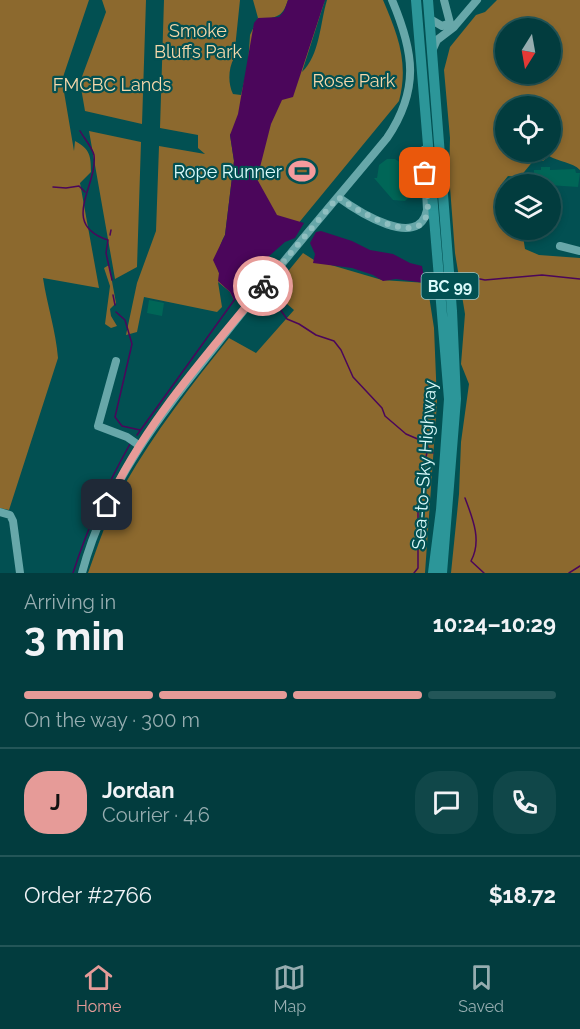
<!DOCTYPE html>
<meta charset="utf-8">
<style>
body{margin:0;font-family:Raleway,sans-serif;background:#104749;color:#f1f3f6;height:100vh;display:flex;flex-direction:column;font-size:22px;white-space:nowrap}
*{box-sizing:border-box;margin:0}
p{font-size:20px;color:#96adb0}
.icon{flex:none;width:33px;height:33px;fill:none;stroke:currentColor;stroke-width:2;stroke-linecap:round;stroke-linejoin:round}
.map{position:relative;height:573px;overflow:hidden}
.details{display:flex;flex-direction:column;background:#023c3e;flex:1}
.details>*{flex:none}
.needle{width:39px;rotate:191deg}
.controls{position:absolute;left:495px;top:18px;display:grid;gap:12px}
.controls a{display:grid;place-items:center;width:66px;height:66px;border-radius:50%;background:#023c3e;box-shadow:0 3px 9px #0003,0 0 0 2px #235658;font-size:30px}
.pin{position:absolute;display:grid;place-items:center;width:51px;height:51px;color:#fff;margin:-26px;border-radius:12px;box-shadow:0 3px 9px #0006}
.courier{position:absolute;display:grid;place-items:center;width:60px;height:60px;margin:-30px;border:4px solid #e69b98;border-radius:50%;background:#fff;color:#222;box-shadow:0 2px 8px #0007}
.headline em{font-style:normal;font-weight:700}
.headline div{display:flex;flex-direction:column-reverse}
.headline{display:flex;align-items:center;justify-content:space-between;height:102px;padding:0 24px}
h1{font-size:39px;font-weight:700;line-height:45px}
.bar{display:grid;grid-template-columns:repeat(4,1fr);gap:9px 6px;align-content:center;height:72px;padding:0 24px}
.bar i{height:8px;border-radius:4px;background:#235658}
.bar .current{background:#e69b98}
.bar p{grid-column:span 4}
.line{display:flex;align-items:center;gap:15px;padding:0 24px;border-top:2px solid #235658}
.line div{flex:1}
.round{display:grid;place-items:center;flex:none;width:63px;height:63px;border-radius:24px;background:#104749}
.dock{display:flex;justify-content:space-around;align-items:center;height:84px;border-top:2px solid #235658;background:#023c3e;font-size:16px;color:#96adb0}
.dock a{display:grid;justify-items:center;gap:3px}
.dock .current{color:#e69b98}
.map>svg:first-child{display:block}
.green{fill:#8c692e;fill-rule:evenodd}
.water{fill:#4b065b}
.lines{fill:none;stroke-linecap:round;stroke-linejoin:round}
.stream{stroke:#4b065b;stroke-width:1.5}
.building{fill:#006657}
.minor{stroke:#67a7a9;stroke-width:8}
.highway{stroke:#2c9699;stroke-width:10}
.done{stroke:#8fbfc0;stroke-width:6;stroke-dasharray:0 10.8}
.route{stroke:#e69b98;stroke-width:8}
.labels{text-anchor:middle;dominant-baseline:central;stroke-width:4.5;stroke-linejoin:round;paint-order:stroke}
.shield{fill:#025052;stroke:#9ac8c9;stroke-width:1.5}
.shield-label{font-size:16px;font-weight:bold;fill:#dbfbfc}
.park-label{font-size:18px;fill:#f6d8ab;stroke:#025052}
.poi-label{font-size:18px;fill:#dbfbfc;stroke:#025052;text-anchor:end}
.street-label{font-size:18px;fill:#dbfbfc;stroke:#025052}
</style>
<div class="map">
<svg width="580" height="573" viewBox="0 0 580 573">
<rect width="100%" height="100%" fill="#025052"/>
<path class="green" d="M 0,0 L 89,0 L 62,80 L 74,151 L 75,141 C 90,149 91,156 91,172 L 80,183 L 99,288 L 43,278 C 47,305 56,331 58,358 L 9,510 L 0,508 Z
M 102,0 L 146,0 L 142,124 L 85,111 L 80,82 L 106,12 Z
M 164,0 L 240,0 L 234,58 C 228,69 228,84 233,94 L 241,95 L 248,65 L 250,35 L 258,18 L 253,0 L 288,0 C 284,13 280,17 266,19 L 236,125 L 230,135 L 234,161 L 225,235 C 219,245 215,262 219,273 L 256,284 L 246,297 L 234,300 L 230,292 L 218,282 L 222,307 L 217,312 L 144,297 L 137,332 L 126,335 L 137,283 L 156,231 L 159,146 L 205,154 L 198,148 L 198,135 L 160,128 Z
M 325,0 L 302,72 C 320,55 320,23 327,0 L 383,0 C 398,35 409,63 399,101 L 297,225 L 274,215 L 253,181 L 266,131 Z
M 497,0 L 580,0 L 580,170 C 572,162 559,162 549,156 L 543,161 L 534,160 L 520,177 L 508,176 L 500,186 L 505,198 L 506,230 L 522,230 L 525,249 L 539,255 L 580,258 L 580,573 L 451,573 L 459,494 L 461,442 L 469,384 L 461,364 L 465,314 L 455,253 L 449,174 L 450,138 L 444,70 L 450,47 L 476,15 L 485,12 ZM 506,28 L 550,28 L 550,74 L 526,74 L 526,86 L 525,74 L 506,74 ZM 506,106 L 550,106 L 550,152 L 506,152 Z
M 89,131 L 141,142 L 137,267 L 115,279 Z
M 303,253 L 314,260 L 382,280 L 427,283 L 434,328 L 437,402 L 425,573 L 88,573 C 99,543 109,511 125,484 C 154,433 192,384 229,338 L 256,353 L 294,310 L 272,291 Z
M 109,265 L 116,303 L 110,309 L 111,316 L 117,326 L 111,328 L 105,324 L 110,286 L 104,268 Z"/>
<path class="water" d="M 288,0 L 325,0 L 293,97 L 282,100 L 271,124 L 257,179 L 277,215 L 304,223 L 295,238 L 285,242 L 259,265 L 256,275 L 258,282 L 246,297 L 234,300 L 230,292 L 218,281 L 219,273 L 213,260 L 225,235 L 234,161 L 230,135 L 238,114 L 254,23 L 258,18 L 279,17 L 284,11 Z
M 321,231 L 352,241 L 370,250 L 393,254 L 410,263 L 422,266 L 425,283 L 396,279 L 383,281 L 373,275 L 352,268 L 313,263 L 315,254 L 310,243 L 316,232 Z"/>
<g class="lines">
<path class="stream" d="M 80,131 C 84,138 92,147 94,155 C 98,186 59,224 108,240 L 106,253 L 112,280
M 53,187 L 66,188 L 79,186 L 85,192
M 110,235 L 111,230
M 465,276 L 485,280 L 542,275 L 580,279
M 268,294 L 270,301 L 277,305 L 287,319 L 299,324 L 316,335 L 334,341 L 341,350 L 353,377 L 382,408 L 385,416 L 406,434 L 427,443 L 428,448 L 433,453
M 113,295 L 115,305
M 116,312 L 125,320 L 132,344 L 115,417 L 122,426 L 140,430
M 137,435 L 235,299
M 465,498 C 473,519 482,541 471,561 L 484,573
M 73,573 C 89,524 105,489 130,444
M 414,573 L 418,568 L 418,512 L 422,491 L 421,479 L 428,448
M 569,573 L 580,566"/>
</g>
<path class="building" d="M 387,159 L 395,159 L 401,163 L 407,178 L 412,182 L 413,193 L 405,201 L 393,200 L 374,178 L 377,178 L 379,165 Z
M 541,167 L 550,167 L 550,170 L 575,169 L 576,173 L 580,173 L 578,187 L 534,184 L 534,170 L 541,170 Z
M 149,300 L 164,303 L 162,316 L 147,313 Z"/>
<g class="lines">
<path class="minor" d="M 444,0 L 450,23
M 430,19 L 442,26 L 450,23 L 454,27 L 477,0
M 433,49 L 437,40 L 454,27
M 338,197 C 357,211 419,251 427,210 L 424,150
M 560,246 L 580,251
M 116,361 L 98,426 L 127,437 L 140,446
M 0,512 L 10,515 L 13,521 L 20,573
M 82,573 C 105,485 158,418 214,348 C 270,276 329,208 387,138 C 420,89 414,52 392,0"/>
<path class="highway" d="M 416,0 L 449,399 L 441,510 L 433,573
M 428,0 L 452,311 L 456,399 L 442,573"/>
</g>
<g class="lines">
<path class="done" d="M 263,286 L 338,197 C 353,208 412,245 425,219 C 431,207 426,186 425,173"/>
<path class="route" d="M 107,505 C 144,424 207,355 263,286"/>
</g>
<defs>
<symbol id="stadium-bare" viewBox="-9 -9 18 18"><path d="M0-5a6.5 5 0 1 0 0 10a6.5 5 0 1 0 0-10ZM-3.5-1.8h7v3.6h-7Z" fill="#f59b9d" stroke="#025052" stroke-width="2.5" paint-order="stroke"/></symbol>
</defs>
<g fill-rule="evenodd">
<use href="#stadium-bare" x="283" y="152" width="38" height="38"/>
</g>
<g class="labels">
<rect class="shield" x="421.5" y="273" width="57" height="26" rx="4.5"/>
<g class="shield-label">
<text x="450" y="286">BC 99</text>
</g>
<g class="park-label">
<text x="198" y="30">Smoke<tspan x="198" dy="21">Bluffs Park</tspan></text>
<text x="354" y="80">Rose Park</text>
<text x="112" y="84">FMCBC Lands</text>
</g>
<g class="poi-label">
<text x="282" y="171">Rope Runner</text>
</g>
<g class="street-label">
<text transform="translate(424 465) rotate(-86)">Sea-to-Sky Highway</text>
</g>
</g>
</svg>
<div class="controls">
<a><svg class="needle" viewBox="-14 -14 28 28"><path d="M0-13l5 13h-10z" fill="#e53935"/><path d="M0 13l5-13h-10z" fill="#96adb0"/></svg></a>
<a><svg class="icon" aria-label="locate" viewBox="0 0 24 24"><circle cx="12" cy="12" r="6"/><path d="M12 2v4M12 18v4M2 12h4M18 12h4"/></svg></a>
<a><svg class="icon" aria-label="layers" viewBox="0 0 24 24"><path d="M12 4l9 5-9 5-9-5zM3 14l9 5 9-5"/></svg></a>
</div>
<div class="pin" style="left:425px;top:173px;background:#ea580c"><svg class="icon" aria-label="bag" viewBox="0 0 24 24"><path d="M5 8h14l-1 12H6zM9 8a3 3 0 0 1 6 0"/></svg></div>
<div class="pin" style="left:107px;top:505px;background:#1f2937"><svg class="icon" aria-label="home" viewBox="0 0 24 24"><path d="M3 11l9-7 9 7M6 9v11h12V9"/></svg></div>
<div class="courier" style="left:263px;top:286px"><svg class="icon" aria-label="bike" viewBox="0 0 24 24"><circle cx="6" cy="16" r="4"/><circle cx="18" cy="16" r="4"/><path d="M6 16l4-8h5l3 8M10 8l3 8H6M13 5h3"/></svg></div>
</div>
<section class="details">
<div class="headline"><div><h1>3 min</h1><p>Arriving in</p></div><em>10:24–10:29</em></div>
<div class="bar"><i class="current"></i><i class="current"></i><i class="current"></i><i></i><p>On the way · 300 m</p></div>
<div class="line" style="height:108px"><b class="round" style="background:#e69b98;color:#111">J</b><div><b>Jordan</b><p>Courier · 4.6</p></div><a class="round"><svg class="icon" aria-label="chat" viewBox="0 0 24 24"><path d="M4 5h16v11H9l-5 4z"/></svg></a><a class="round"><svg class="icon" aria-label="phone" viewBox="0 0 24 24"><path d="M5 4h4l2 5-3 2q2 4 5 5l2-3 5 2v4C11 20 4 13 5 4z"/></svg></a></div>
<div class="line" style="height:78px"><div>Order #2766</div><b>$18.72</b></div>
</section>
<nav class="dock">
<a class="current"><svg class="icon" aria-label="home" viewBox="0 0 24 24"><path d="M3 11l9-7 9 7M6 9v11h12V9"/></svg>Home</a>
<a><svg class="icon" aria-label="map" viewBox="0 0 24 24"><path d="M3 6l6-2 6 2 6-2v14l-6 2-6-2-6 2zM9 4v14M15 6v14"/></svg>Map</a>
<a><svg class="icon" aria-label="saved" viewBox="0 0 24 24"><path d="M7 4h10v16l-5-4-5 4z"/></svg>Saved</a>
</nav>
